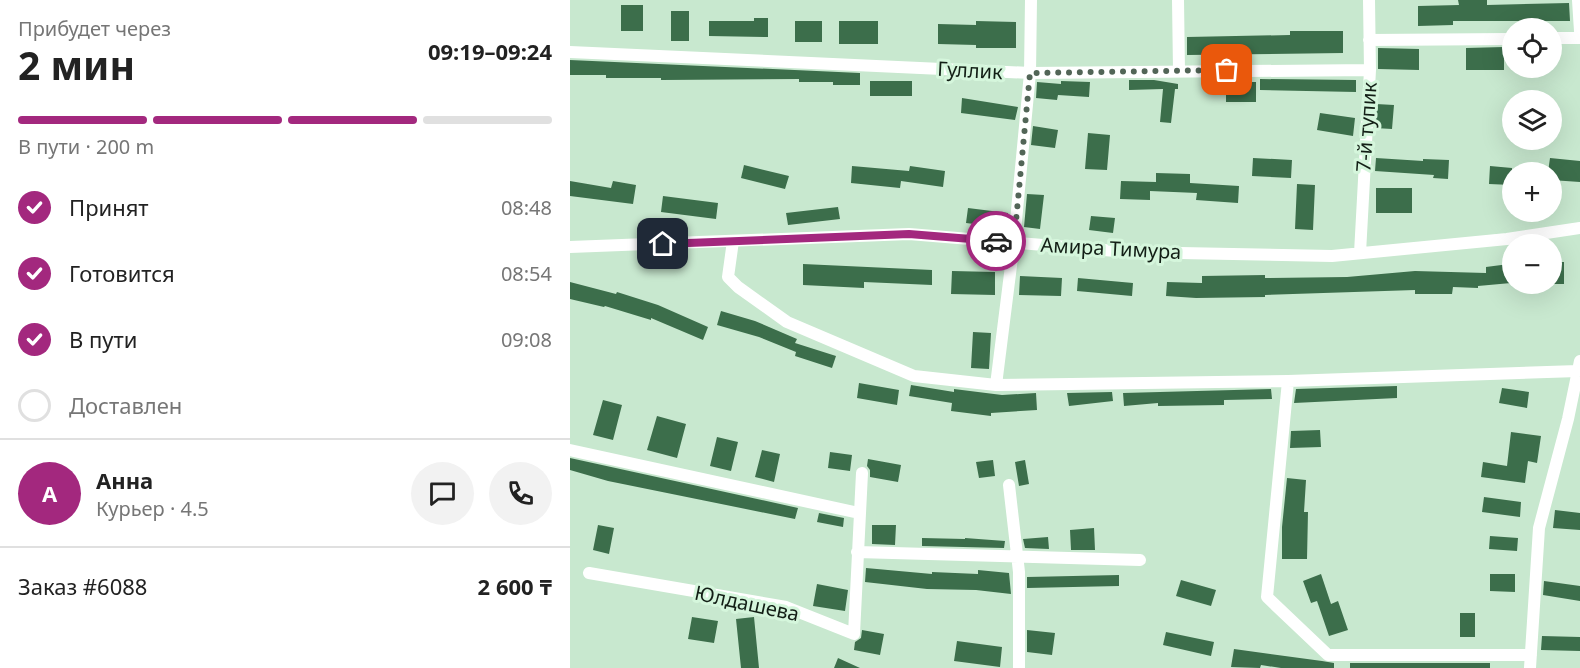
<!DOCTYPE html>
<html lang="ru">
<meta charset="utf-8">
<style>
body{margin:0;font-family:"Noto Sans",sans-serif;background:#f2f2f2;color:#222;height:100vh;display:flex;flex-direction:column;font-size:22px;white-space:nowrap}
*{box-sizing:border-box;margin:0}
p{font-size:20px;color:#767676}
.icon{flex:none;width:33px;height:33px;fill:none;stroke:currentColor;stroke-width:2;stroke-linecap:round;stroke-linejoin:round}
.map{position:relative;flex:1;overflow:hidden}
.details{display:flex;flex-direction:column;background:#fff;width:570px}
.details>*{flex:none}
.fabs{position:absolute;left:932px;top:18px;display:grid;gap:12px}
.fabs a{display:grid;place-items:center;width:60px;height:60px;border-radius:50%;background:#fff;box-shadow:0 6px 24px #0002;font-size:30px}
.pin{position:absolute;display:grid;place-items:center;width:51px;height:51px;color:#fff;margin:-26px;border-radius:12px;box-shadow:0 3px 9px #0006}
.courier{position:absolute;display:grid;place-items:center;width:60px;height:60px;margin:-30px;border:4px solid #a3287e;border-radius:50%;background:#fff;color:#222;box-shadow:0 2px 8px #0007}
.head em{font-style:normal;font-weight:700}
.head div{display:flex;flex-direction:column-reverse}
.head{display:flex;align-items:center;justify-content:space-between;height:102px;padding:0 18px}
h1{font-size:39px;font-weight:700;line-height:45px}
.bar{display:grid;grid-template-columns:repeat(4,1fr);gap:9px 6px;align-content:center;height:72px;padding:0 18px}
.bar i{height:8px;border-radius:4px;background:#e0e0e0}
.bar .selected{background:#a3287e}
.bar p{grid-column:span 4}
.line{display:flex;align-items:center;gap:15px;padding:0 18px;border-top:2px solid #e0e0e0}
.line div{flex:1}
.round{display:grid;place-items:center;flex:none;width:63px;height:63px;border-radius:32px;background:#f2f2f2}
ol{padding:0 18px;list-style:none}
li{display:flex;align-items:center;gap:18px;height:66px}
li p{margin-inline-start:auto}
li .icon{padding:6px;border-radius:50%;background:#a3287e;color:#fff;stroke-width:4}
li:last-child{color:#767676}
li i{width:33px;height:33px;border:3px solid #e0e0e0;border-radius:50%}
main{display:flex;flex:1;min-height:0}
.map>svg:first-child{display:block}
.building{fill:#3c6e4b}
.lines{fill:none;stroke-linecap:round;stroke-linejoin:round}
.minor{stroke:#fff;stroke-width:12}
.done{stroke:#526557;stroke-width:6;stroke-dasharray:0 10.8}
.route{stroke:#a3287e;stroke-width:8}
.labels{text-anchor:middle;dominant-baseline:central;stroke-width:6;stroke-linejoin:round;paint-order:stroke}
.street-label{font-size:20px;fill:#131f16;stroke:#d5f6dc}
</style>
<main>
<section class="details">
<div class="head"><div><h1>2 мин</h1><p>Прибудет через</p></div><em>09:19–09:24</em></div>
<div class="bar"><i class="selected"></i><i class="selected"></i><i class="selected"></i><i></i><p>В пути · 200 m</p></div>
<ol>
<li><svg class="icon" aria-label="check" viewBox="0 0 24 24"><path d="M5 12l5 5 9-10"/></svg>Принят<p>08:48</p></li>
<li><svg class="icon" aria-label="check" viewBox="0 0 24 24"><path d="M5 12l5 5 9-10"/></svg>Готовится<p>08:54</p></li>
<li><svg class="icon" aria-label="check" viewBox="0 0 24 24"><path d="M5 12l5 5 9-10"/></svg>В пути<p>09:08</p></li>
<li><i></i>Доставлен</li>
</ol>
<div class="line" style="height:108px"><b class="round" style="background:#a3287e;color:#fff">А</b><div><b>Анна</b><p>Курьер · 4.5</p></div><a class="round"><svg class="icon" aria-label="chat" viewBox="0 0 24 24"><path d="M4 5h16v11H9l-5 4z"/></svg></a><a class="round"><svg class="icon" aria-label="phone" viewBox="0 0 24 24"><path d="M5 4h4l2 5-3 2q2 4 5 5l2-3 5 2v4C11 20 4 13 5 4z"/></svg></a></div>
<div class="line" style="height:78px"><div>Заказ #6088</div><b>2 600 ₸</b></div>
</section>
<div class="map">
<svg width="1010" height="668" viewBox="0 0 1010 668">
<rect width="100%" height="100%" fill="#c8e8cf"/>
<path class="building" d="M 888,0 L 917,0 L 917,5 L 999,3 L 1000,21 L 883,21 L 883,25 L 848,26 L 848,6 L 889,5 Z
M 51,5 L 73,5 L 73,31 L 51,31 Z
M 101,11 L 119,11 L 119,41 L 101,41 Z
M 184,18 L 198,18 L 198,37 L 139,36 L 139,21 L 184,21 Z
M 225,21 L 252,21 L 252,42 L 225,42 Z
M 269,21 L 308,21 L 308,44 L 269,44 Z
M 406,21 L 446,22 L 446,48 L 406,48 L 406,45 L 368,44 L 368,24 L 406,25 Z
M 720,31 L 773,31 L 773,53 L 617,55 L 617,37 L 720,35 Z
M 934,47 L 934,70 L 896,70 L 896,48 Z
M 808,48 L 849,49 L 849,70 L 808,69 Z
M 0,60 L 290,73 L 290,85 L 263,85 L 263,82 L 229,82 L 229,79 L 91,80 L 91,78 L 36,78 L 36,75 L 0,75 Z
M 690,79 L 786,80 L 786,92 L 690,90 Z
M 559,80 L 584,80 L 608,84 L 608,89 L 605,89 L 601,123 L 590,122 L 593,89 L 559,90 Z
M 300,81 L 342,81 L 342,96 L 300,96 Z
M 491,81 L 520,82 L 519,97 L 488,95 L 487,100 L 466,98 L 467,82 L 491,84 Z
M 656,82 L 686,82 L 686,102 L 656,102 Z
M 392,98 L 448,107 L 445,120 L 391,113 Z
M 806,104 L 824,105 L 822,129 L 805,128 Z
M 750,113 L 785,118 L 783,136 L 747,130 Z
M 463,126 L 488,130 L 485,148 L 461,145 Z
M 518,133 L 540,135 L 537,170 L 515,169 Z
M 683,158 L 722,160 L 721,178 L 682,176 Z
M 806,158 L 853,161 L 853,159 L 879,160 L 878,179 L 863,178 L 864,175 L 805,171 Z
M 980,158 L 1010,161 L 1010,182 L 981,180 L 981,172 L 978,172 Z
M 174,165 L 219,176 L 215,189 L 171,178 Z
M 282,166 L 339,171 L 340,166 L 375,171 L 373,187 L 331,181 L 330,188 L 281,183 Z
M 920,166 L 942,168 L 942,185 L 919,184 Z
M 586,173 L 620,174 L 620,183 L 669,186 L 668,203 L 626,200 L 627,193 L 580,191 L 580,200 L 550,199 L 551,181 L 586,182 Z
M 0,181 L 41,188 L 43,181 L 66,185 L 63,204 L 0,196 Z
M 727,184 L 745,185 L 743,230 L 725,229 Z
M 806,188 L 842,188 L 842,213 L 806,213 Z
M 457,194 L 474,195 L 470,229 L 454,227 Z
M 93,196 L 148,203 L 146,219 L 91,212 Z
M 268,207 L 270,219 L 218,225 L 216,213 Z
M 398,208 L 438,213 L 437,226 L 436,228 L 396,223 Z
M 521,216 L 545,218 L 543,233 L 519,230 Z
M 981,262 L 994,262 L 994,284 L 981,284 Z
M 233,264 L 362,270 L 362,285 L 294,282 L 294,288 L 233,285 Z
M 939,264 L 941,283 L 908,286 L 908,288 L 883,287 L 882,294 L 845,294 L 845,290 L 695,295 L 695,297 L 626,298 L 596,296 L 597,282 L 632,283 L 632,276 L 695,275 L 695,278 L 777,277 L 845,271 L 916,273 L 916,267 Z
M 382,271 L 425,272 L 425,295 L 381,294 Z
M 450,276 L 492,278 L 491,296 L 449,295 Z
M 508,278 L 563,283 L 562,296 L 507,291 Z
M 0,282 L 46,294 L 47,292 L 88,305 L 138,327 L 133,340 L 81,318 L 81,320 L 35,306 L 34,307 L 0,299 Z
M 151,311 L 185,321 L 227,339 L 225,343 L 266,356 L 262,368 L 225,356 L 226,352 L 189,337 L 147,325 Z
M 403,332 L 421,333 L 419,369 L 401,368 Z
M 289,383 L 329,390 L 327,405 L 287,398 Z
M 341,385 L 384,392 L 384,389 L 432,395 L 466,393 L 467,410 L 421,413 L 421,416 L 381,411 L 382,403 L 339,396 Z
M 827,386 L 827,398 L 724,403 L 726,389 Z
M 932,388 L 959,392 L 957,408 L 929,403 Z
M 701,389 L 702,399 L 654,400 L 654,405 L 588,406 L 588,403 L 554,406 L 553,393 Z
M 542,392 L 543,401 L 499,406 L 497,393 Z
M 33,400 L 52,405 L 43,440 L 23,435 Z
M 87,416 L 116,424 L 107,458 L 77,450 Z
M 750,430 L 751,447 L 720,448 L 721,431 Z
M 941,432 L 971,436 L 967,463 L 958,461 L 955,483 L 911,477 L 913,462 L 937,466 Z
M 147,437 L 168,442 L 161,471 L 140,466 Z
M 192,450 L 210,454 L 204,482 L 185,477 Z
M 260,452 L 282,455 L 280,471 L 258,468 Z
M 0,458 L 228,508 L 225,519 L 38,481 L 0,470 Z
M 298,459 L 331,465 L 328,482 L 300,477 L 300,470 L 297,466 Z
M 423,460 L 425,476 L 409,478 L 406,462 Z
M 455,460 L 459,484 L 449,486 L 445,462 Z
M 717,478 L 736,480 L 734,512 L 738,512 L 737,559 L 712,559 L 712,527 Z
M 914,497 L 951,502 L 950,517 L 912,512 Z
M 985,510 L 1010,513 L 1010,530 L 983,528 Z
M 249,513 L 274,518 L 273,527 L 247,522 Z
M 28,525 L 44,528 L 39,554 L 23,550 Z
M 302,525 L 326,525 L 325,545 L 302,544 Z
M 524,528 L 525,550 L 501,550 L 500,530 Z
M 920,536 L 948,538 L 947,551 L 919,549 Z
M 478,537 L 479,549 L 455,548 L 453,539 Z
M 352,538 L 395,539 L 395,538 L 435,541 L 434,548 L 352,546 Z
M 296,568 L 362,574 L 362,572 L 408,574 L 408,570 L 439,573 L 441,594 L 406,590 L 357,589 L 295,582 Z
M 751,574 L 761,604 L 768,601 L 778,630 L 759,636 L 747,601 L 741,603 L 733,581 Z
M 920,574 L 945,574 L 945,592 L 920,591 Z
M 549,575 L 549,586 L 457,588 L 457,577 Z
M 611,580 L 646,590 L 641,606 L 606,596 Z
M 974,581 L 1010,586 L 1010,601 L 973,595 Z
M 247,584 L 278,590 L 275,611 L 243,606 Z
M 890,613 L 905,613 L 905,637 L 890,637 Z
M 122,617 L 148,621 L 144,643 L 118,639 Z
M 184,617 L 189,668 L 171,668 L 166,619 Z
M 292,630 L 314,634 L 310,655 L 284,650 L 285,642 L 291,638 Z
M 457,630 L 485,633 L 482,655 L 457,652 Z
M 596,632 L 644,642 L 641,656 L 593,645 Z
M 972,636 L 1010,637 L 1010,651 L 971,650 Z
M 387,641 L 432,647 L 430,667 L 384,661 Z
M 664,649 L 752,661 L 764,663 L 764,668 L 711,668 L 691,665 L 690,668 L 661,667 Z
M 268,658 L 290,668 L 264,668 Z
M 780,663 L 920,663 L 920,668 L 780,668 Z"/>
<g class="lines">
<path class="minor" d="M 608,0 L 609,71
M 1008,0 L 1010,31
M 981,38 L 1010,38
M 799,40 L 942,39
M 0,52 L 460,73 L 800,70
M 163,241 L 158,277 L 168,287 L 217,322 L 344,376 L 426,385 L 718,381 L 1008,371
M 0,247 L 339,234 L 558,252 L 762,256 L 937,239 L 1010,228
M 790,253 L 800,70 L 799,0
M 718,381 L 697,597 L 758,655 L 961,655
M 426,385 L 444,242 L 460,73 L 461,0
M 0,450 L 289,513
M 439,485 L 449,572 L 449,668
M 287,552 L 570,560
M 19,573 L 216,607 L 284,634 L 292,473
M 960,668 L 969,528 L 998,419 L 1010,361"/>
</g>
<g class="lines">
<path class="done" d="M 426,241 L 444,242 L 460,73 L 657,70"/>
<path class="route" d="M 93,244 L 339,234 L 426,241"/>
</g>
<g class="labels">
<g class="street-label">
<text transform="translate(400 70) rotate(3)">Гуллик</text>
<text transform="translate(796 127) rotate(-86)">7-й тупик</text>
<text transform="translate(541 248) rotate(3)">Амира Тимура</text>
<text transform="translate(177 603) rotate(12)">Юлдашева</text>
</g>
</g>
</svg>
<div class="fabs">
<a><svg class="icon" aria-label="locate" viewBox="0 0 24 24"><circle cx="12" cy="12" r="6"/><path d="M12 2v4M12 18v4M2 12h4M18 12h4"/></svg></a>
<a><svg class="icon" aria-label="layers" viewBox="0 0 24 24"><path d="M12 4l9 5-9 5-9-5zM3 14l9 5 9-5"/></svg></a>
<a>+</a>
<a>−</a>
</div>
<div class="pin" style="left:657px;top:70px;background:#ea580c"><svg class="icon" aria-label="bag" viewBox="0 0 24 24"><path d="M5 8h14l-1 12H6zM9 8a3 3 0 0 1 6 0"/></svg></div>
<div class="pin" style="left:93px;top:244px;background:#1f2937"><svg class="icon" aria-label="home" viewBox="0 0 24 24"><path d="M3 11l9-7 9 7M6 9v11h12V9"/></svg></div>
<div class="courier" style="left:426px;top:241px"><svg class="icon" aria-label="car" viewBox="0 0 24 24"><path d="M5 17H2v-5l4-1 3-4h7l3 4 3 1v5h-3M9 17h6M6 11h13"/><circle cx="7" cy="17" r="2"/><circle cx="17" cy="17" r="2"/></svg></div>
</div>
</main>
